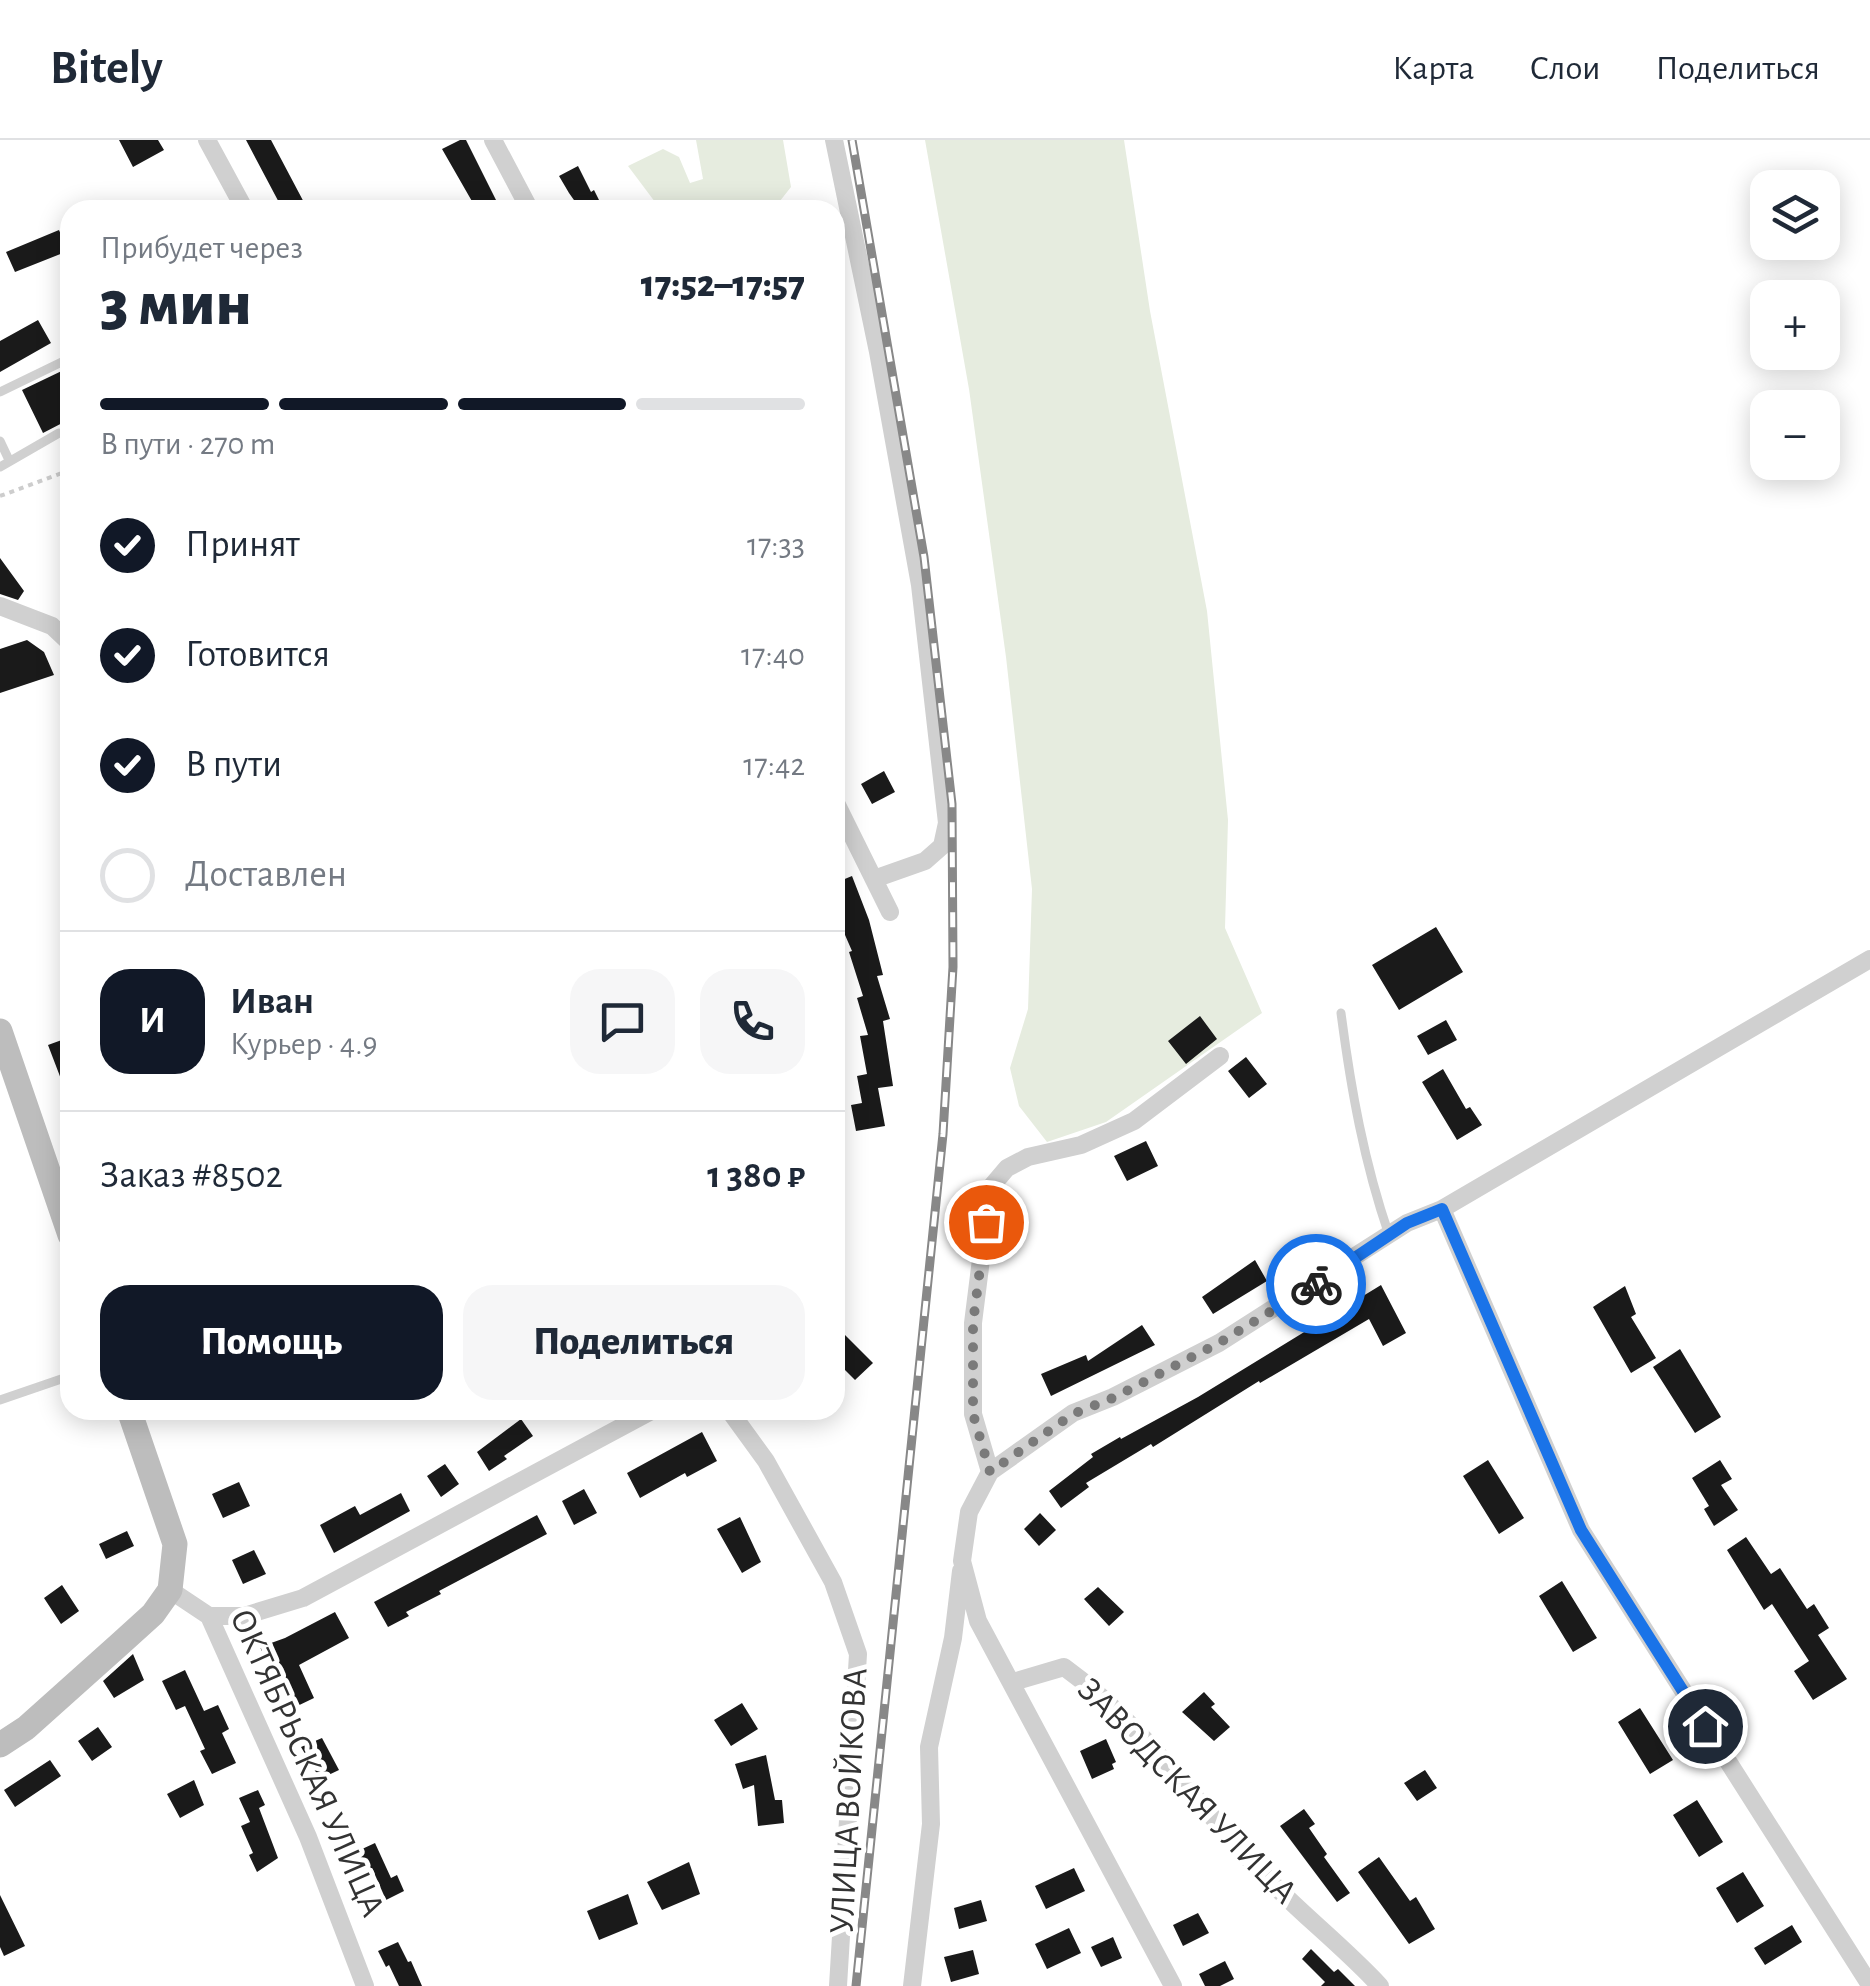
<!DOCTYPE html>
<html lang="ru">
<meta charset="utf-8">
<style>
body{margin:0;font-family:"Alegreya Sans",sans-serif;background:#f6f6f7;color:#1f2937;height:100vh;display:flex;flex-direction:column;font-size:38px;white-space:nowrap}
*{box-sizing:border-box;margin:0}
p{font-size:32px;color:#747a83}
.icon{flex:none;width:55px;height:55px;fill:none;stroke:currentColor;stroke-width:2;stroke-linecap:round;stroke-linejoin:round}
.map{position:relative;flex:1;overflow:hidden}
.panel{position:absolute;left:60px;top:60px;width:785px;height:1220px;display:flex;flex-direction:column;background:#fff;border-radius:30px;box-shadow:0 5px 25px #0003}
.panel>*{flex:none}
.controls{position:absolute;left:1750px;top:30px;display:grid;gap:20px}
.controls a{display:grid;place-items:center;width:90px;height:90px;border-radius:20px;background:#fff;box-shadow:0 5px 25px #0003;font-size:50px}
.pin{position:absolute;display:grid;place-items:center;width:85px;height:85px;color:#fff;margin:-42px;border:5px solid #fff;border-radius:50%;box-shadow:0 2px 10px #0007}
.courier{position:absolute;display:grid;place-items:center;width:100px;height:100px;margin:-50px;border:8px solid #1a73e8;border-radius:50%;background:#fff;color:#222;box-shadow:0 2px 12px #0007}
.summary em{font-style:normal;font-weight:800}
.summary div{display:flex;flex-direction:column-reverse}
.summary{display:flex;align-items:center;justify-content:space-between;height:170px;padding:0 40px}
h1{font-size:65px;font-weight:800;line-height:75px}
.bar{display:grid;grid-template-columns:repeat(4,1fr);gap:15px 10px;align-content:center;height:120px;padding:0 40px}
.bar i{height:12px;border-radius:8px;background:#e0e1e3}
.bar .selected{background:#111827}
.bar p{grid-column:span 4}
.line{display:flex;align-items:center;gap:25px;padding:0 40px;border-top:2px solid #e0e1e3}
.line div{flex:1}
.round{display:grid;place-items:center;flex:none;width:105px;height:105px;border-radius:30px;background:#f6f6f7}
ol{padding:0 40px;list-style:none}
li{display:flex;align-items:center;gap:30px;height:110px}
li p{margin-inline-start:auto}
li .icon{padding:10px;border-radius:50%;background:#111827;color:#fff;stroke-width:4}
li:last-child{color:#747a83}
li i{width:55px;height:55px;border:5px solid #e0e1e3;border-radius:50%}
.cta{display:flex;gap:20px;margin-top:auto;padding:20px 40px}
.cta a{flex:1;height:115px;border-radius:30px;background:#111827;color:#fff;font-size:40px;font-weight:800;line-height:115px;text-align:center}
.cta a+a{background:#f6f6f7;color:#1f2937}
header{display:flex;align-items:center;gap:60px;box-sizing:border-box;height:140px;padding:0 50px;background:#fff;border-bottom:2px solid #e0e1e3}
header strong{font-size:48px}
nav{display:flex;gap:55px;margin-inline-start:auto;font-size:35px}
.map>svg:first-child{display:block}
.green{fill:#e6ecdf}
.building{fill:#1a1a1a}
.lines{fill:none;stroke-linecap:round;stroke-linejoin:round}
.path{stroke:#cdcdcd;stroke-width:4;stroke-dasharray:5 5;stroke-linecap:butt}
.service{stroke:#d0d0d0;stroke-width:9}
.minor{stroke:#d0d0d0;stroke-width:18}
.secondary{stroke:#bdbdbd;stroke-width:25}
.rail-casing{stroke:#888;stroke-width:9}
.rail{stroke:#fff;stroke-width:5;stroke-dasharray:15;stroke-linecap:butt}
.done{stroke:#7a7a7a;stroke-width:10;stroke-dasharray:0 18}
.route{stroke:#1a73e8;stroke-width:12}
.labels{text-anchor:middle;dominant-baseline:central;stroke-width:10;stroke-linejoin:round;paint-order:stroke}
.street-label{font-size:35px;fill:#333;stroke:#fff}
</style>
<header>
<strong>Bitely</strong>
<nav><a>Карта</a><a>Слои</a><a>Поделиться</a></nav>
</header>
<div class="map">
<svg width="1870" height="1846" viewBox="0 0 1870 1846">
<rect width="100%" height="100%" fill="#fff"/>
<path class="green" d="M 696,0 L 783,0 L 791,47 L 776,66 L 768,70 L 661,70 L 628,26 L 663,9 L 679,17 L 690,43 L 703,39 Z
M 925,0 L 1124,0 L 1150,171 L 1207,471 L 1228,680 L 1225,788 L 1262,873 L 1106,982 L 1047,1002 L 1019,966 L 1010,928 L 1028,869 L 1032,749 L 1006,517 L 969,249 Z"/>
<path class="building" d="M 119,0 L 158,0 L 164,10 L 133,27 Z
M 246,0 L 271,0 L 308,70 L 283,70 Z
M 460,0 L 466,0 L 501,70 L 477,70 L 442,9 Z
M 578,26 L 591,52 L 594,50 L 604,70 L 581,70 L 569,53 L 559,36 Z
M 59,90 L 68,111 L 15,132 L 6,112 Z
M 38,180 L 51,203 L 0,232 L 0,201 Z
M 70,227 L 70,279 L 43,293 L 22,250 Z
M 0,418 L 24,451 L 18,460 L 0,454 Z
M 27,500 L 44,512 L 54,535 L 0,553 L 0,509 Z
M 884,631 L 895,652 L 872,664 L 861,644 Z
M 852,736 L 869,780 L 883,835 L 877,836 L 890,879 L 883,881 L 893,946 L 878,948 L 885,986 L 856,991 L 851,965 L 862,963 L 857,936 L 867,934 L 860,896 L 868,895 L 857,858 L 863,856 L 849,812 L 852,811 L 835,772 L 835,743 Z
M 1436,787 L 1463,832 L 1399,870 L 1372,825 Z
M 1200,876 L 1217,899 L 1186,924 L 1168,901 Z
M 1446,880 L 1457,900 L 1428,915 L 1417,896 Z
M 70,897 L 70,960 L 69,960 L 48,905 Z
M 1246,917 L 1267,944 L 1249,958 L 1228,931 Z
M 1443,929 L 1466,969 L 1470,967 L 1482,985 L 1457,1000 L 1422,942 Z
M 1146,1001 L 1158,1026 L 1127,1041 L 1114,1016 Z
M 1255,1120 L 1267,1141 L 1213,1174 L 1202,1157 Z
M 1381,1145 L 1406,1193 L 1383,1206 L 1369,1179 L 1260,1243 L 1259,1241 L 1153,1307 L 1151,1304 L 1086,1343 L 1089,1347 L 1061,1368 L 1049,1351 L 1093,1317 L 1091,1314 L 1120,1297 L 1121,1299 L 1198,1257 Z
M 1625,1146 L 1636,1174 L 1631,1177 L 1656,1218 L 1631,1233 L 1593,1167 Z
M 835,1185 L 873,1223 L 855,1240 L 835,1220 Z
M 1142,1185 L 1155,1205 L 1051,1256 L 1041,1234 L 1086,1215 L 1088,1221 Z
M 1680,1209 L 1721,1277 L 1695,1293 L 1653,1227 Z
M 521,1279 L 533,1296 L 504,1316 L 507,1319 L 489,1331 L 477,1312 Z
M 702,1292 L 717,1321 L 687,1337 L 685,1333 L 640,1358 L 627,1333 Z
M 1488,1320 L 1524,1378 L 1499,1394 L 1463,1336 Z
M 1720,1320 L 1732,1339 L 1721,1345 L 1738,1370 L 1714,1386 L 1704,1369 L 1709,1366 L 1692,1338 Z
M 445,1324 L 459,1344 L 441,1357 L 427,1336 Z
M 239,1342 L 250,1366 L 223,1378 L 212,1354 Z
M 584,1349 L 597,1373 L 574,1385 L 562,1361 Z
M 401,1353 L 410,1371 L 334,1413 L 320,1385 L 355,1366 L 360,1375 Z
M 1040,1373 L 1056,1390 L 1039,1406 L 1024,1389 Z
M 537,1375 L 547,1394 L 439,1451 L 441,1454 L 406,1472 L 409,1476 L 388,1487 L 374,1462 Z
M 740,1377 L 761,1422 L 742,1433 L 717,1389 Z
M 127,1391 L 134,1406 L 106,1419 L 99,1404 Z
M 1746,1397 L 1771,1434 L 1780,1428 L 1807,1469 L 1814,1464 L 1829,1488 L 1818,1495 L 1847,1539 L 1813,1560 L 1794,1531 L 1809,1521 L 1772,1464 L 1764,1470 L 1727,1410 Z
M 254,1410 L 266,1434 L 243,1444 L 232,1420 Z
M 1562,1441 L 1597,1498 L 1573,1512 L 1539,1456 Z
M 62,1445 L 79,1471 L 61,1484 L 44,1458 Z
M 1098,1447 L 1124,1472 L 1109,1486 L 1084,1459 Z
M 335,1472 L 349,1498 L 299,1525 L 314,1558 L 289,1570 L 260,1507 L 285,1498 Z
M 133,1514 L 144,1540 L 114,1558 L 103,1541 Z
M 185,1530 L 204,1571 L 218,1565 L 229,1589 L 222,1593 L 236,1623 L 212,1634 L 200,1611 L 205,1609 L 185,1566 L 176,1570 L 162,1541 Z
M 1204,1552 L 1215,1564 L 1211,1567 L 1230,1587 L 1214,1601 L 1182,1572 Z
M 742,1563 L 758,1589 L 731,1606 L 714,1580 Z
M 1640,1568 L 1673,1620 L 1650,1634 L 1618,1582 Z
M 98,1587 L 112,1607 L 92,1621 L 78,1601 Z
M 322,1598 L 339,1630 L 320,1639 L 301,1607 Z
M 1106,1599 L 1116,1622 L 1112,1624 L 1114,1629 L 1092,1639 L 1080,1611 Z
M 766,1615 L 775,1660 L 782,1660 L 784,1683 L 758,1686 L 754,1645 L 743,1649 L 735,1624 Z
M 50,1620 L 61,1636 L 15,1667 L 4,1650 Z
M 1425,1630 L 1437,1648 L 1417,1661 L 1404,1643 Z
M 194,1640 L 204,1665 L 180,1678 L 167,1654 Z
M 258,1650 L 265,1665 L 259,1668 L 278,1718 L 257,1732 L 249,1715 L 253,1713 L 241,1686 L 250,1682 L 239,1658 Z
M 1697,1660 L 1723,1702 L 1699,1717 L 1673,1675 Z
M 1304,1669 L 1315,1684 L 1309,1688 L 1327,1714 L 1324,1717 L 1350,1753 L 1337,1762 L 1280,1686 Z
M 375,1703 L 391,1738 L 397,1735 L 404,1751 L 386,1760 L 372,1728 L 356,1735 L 347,1716 Z
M 1379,1717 L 1410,1761 L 1416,1757 L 1435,1789 L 1409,1804 L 1358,1732 Z
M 689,1722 L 700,1754 L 662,1770 L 647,1742 Z
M 1074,1728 L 1085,1751 L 1046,1769 L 1035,1746 Z
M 1743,1732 L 1764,1766 L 1737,1783 L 1716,1748 Z
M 628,1754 L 638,1784 L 599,1800 L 587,1771 Z
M 0,1755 L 25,1806 L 4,1816 L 0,1807 Z
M 981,1760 L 987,1781 L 959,1789 L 954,1768 Z
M 1198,1773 L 1209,1793 L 1183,1806 L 1173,1785 Z
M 1792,1785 L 1802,1802 L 1765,1825 L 1754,1808 Z
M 1069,1788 L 1081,1813 L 1047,1829 L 1035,1804 Z
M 1113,1797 L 1122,1818 L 1101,1827 L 1091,1807 Z
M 398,1802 L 408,1822 L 411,1821 L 422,1846 L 399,1846 L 389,1825 L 386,1827 L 378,1811 Z
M 1311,1809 L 1334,1832 L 1338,1829 L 1355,1846 L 1321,1846 L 1325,1842 L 1302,1819 Z
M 973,1810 L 979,1834 L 951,1842 L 944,1817 Z
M 1225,1821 L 1234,1839 L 1220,1846 L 1205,1846 L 1199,1834 Z"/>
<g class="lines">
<path class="path" d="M 0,356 L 70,330"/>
<path class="service" d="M 0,252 L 70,218
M 0,301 L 9,320
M 0,327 L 59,293
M 1341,873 C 1351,950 1364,1022 1389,1095
M 0,1260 L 70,1236"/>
<path class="minor" d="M 207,0 L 245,70
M 493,0 L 530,70
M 834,0 L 878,212 L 920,445 L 947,683 L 942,706 L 925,721 L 874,739
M 0,466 L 52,486 L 70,503
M 835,661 L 890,772
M 1442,1069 L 1581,1390 L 1870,1845
M 729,1270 L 766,1321 L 833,1442 L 858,1514 L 838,1846
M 990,1332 L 973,1274 L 973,1183 L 990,1048 L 1007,1028 L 1028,1017 L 1081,1005 L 1134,981 L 1220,916
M 170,1450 L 209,1476 L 308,1697 L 365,1846
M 209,1476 L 244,1476 L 303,1458 L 653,1270
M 1013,1542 L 1064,1527 C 1142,1583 1198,1666 1264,1735 C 1301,1774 1344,1807 1380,1846
M 912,1846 L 931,1684 L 929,1607 L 953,1498 L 961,1431
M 1173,1846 L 978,1481 L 962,1421 L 969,1372 L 990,1332 L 1073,1273 L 1113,1257 L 1219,1203 L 1407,1083 L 1442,1069 L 1870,819"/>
<path class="secondary" d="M 0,891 L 70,1095
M 0,1605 L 26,1588 L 121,1503 L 153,1474 L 170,1450 L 175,1404 L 129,1270"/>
<defs>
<path id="rail" d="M 852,0 L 924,417 L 952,664 L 953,827 L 943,994 L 856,1846"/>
</defs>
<use href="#rail" class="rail-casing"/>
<use href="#rail" class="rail"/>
</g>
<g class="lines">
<path class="done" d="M 986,1082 L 973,1183 L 973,1274 L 990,1332 L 1073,1274 L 1113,1258 L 1219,1203 L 1316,1144"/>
<path class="route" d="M 1316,1144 L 1407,1083 L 1442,1069 L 1581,1390 L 1705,1586"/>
</g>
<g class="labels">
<g class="street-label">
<text transform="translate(307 1623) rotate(66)">ОКТЯБРЬСКАЯ УЛИЦА</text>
<text transform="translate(1187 1651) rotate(46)">ЗАВОДСКАЯ УЛИЦА</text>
<text transform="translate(849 1661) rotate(-87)">УЛИЦА ВОЙКОВА</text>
</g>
</g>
</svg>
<div class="controls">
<a><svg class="icon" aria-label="layers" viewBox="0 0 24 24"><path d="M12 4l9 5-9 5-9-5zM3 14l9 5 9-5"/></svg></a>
<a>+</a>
<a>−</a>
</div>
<div class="pin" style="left:986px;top:1082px;background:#ea580c"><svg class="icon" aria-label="bag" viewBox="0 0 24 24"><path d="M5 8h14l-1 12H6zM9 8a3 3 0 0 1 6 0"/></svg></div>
<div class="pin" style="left:1705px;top:1586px;background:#1f2937"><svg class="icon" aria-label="home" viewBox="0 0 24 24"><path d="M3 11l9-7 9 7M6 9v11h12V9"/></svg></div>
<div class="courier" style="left:1316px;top:1144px"><svg class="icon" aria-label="bike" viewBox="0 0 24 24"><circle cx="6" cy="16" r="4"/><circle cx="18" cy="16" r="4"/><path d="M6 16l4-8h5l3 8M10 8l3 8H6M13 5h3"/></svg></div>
<section class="panel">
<div class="summary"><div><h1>3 мин</h1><p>Прибудет через</p></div><em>17:52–17:57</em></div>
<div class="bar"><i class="selected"></i><i class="selected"></i><i class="selected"></i><i></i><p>В пути · 270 m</p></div>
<ol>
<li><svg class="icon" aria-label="check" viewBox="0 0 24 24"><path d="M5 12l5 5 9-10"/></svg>Принят<p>17:33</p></li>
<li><svg class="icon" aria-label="check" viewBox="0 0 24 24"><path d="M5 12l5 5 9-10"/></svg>Готовится<p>17:40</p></li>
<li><svg class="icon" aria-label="check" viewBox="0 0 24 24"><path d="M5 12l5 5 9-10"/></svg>В пути<p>17:42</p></li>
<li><i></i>Доставлен</li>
</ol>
<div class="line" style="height:180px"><b class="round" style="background:#111827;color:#fff">И</b><div><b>Иван</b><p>Курьер · 4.9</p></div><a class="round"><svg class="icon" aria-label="chat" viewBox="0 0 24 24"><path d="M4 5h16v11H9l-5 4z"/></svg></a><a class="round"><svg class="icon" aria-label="phone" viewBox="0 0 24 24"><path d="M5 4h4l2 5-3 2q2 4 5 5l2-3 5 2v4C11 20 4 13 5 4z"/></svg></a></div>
<div class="line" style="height:130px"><div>Заказ #8502</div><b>1 380 ₽</b></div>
<div class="cta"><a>Помощь</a><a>Поделиться</a></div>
</section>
</div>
